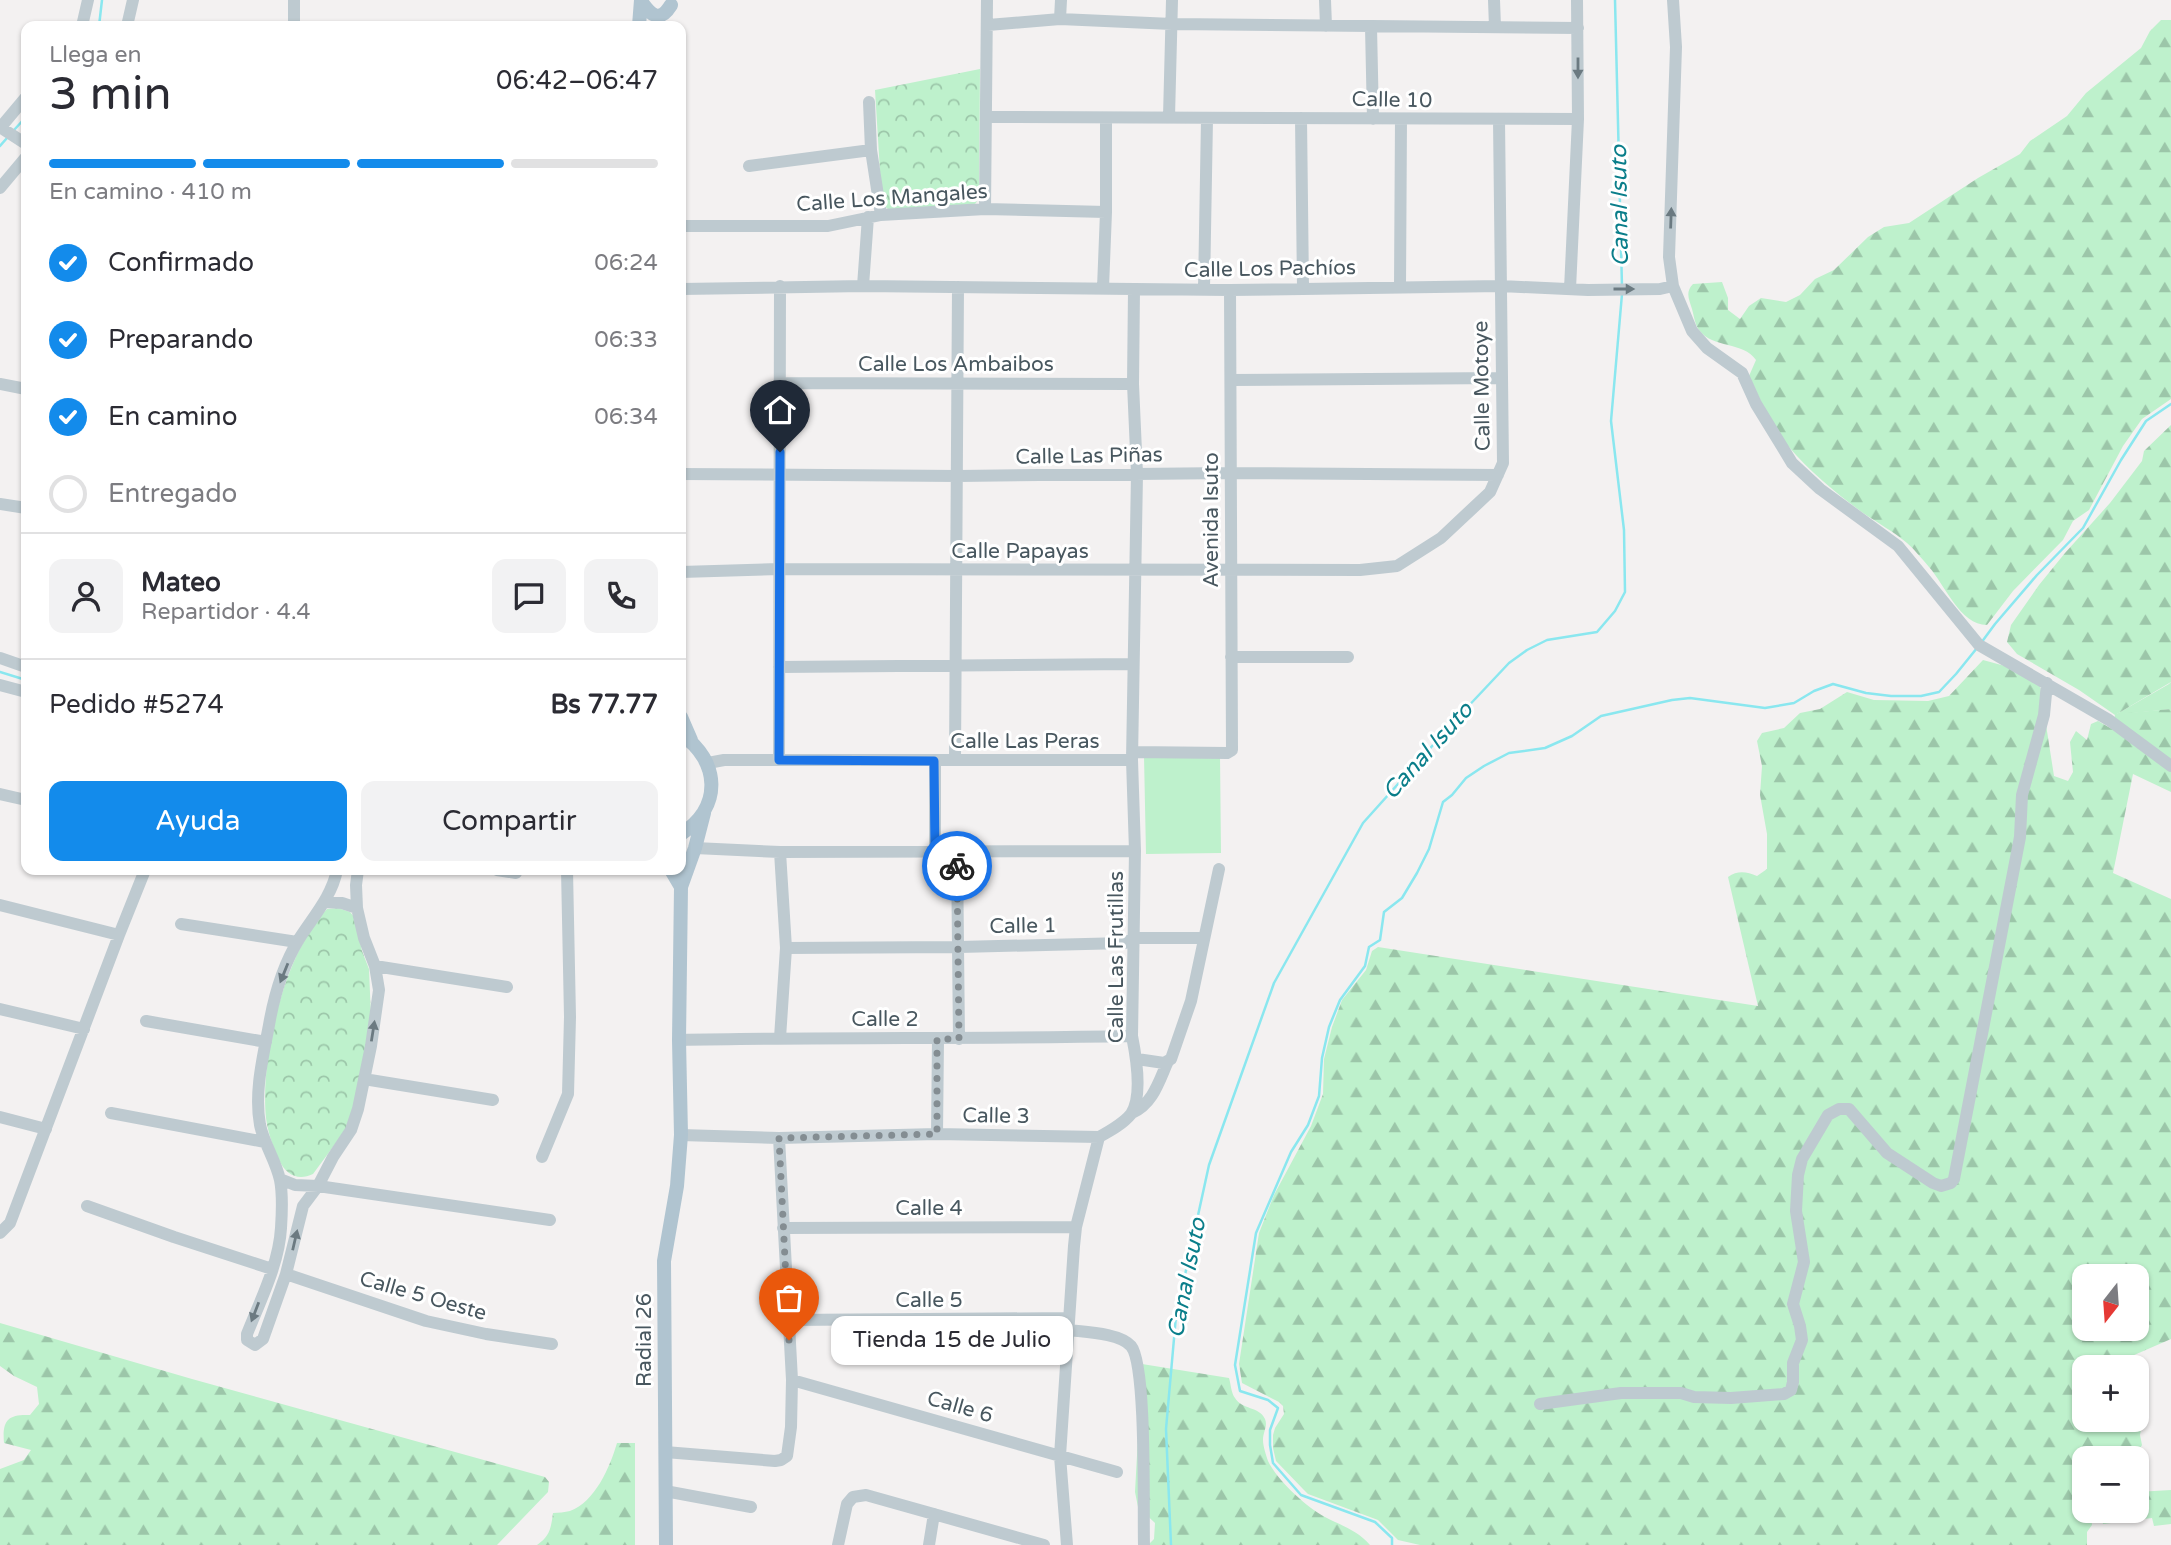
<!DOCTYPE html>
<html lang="es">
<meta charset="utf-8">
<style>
body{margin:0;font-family:"Varela Round",sans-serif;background:#f2f2f3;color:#2b2b33;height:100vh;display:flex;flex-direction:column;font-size:26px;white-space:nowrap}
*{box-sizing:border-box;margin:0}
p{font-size:23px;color:#7c7c81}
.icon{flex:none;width:38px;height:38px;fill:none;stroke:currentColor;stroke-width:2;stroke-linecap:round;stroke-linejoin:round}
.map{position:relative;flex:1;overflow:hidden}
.sheet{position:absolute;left:21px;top:21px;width:665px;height:854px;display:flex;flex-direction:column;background:#fff;border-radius:14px;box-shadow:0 2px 5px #0004}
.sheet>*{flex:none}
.needle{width:46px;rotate:197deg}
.buttons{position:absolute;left:2072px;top:1264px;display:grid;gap:14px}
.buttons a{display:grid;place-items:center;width:77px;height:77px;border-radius:14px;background:#fff;box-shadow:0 2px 5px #0004;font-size:35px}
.pin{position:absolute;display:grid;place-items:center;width:60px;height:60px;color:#fff;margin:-72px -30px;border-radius:50% 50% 50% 0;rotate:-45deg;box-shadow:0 0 7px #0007}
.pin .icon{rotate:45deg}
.courier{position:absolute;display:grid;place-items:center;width:70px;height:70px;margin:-35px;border:5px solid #1a73e8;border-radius:50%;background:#fff;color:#222;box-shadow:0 2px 9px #0007}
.bubble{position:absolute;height:49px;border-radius:14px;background:#fff;box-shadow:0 2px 5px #0004;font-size:23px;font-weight:600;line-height:49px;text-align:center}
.head em{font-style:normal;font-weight:600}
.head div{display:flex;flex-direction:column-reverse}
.head{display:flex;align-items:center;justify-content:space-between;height:119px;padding:0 28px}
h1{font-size:46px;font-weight:600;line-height:52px}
.bar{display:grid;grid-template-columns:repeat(4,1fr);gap:10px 7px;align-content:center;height:84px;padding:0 28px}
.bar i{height:9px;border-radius:5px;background:#e1e1e2}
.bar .active{background:#138beb}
.bar p{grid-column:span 4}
.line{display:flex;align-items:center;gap:18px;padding:0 28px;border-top:2px solid #e1e1e2}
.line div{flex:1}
.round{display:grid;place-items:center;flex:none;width:74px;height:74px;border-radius:14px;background:#f2f2f3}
ol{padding:0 28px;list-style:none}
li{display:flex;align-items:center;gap:21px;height:77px}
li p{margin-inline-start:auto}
li .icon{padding:7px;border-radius:50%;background:#138beb;color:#fff;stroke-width:4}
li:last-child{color:#7c7c81}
li i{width:38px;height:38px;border:4px solid #e1e1e2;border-radius:50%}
.action{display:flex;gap:14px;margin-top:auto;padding:14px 28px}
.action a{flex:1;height:80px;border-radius:14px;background:#138beb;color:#fff;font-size:28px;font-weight:600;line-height:80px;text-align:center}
.action a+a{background:#f2f2f3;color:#2b2b33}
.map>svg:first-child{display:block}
.grass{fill:#bef1cc}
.forest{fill:url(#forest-firs);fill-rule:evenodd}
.park{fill:url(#park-crowns)}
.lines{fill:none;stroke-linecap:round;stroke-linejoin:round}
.stream{stroke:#8ae7ef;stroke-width:2.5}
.minor{stroke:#becad0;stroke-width:12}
.major{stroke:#b0c4d0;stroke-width:14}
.oneway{fill:#6b7a81}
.done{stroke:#848d92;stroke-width:7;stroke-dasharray:0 12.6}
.route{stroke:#1a73e8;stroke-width:9}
.labels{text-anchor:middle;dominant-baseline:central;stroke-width:6;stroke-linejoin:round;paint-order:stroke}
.street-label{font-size:21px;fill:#48575f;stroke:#fff}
.water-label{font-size:23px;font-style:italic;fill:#0a7e8a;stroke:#fff}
</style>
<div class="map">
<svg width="2171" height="1545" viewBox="0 0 2171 1545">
<defs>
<pattern id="forest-firs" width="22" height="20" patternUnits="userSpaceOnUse" patternTransform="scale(1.75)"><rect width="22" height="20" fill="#bef1cc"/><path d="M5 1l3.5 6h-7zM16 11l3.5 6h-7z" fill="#9cc6a9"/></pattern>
<pattern id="park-crowns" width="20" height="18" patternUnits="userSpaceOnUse" patternTransform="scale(1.75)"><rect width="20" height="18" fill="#bef1cc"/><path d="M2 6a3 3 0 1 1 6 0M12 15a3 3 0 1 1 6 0" fill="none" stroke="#9cc6a9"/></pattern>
</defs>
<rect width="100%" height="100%" fill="#f3f1f1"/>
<path class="grass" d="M 2171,682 L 2171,709 L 2115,715 L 2169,684 Z
M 1220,755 L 1221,853 L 1146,854 L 1144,756 Z"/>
<path class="forest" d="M 2161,20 L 2171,20 L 2171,399 L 2142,419 L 2123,446 L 2089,510 L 2073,521 L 2063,540 L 2013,591 L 1987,625 C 1960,625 1945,585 1929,567 C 1922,559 1915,550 1907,543 C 1894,532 1878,523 1863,513 C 1836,493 1810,472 1788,446 C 1770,426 1761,400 1749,376 L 1756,360 C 1743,341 1713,349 1699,330 C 1695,325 1694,316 1692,309 C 1689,299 1685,292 1693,284 L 1722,282 L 1728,298 L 1728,310 L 1740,319 L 1749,306 L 1761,298 L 1786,302 L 1800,295 L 1815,279 L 1834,270 L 1868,237 L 1884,227 L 1909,223 L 1978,178 L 2020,154 L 2030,141 L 2067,116 L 2086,93 L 2141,48 L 2150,31 Z
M 2171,425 L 2171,682 L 2117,714 L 2171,709 L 2171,792 L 2133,774 L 2113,873 L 2171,899 L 2171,1339 L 2125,1359 L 2131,1365 L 2129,1367 L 2084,1367 L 2084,1419 L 2137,1419 L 2137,1407 L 2141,1409 L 2143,1419 L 2140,1435 L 2142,1445 L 2138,1452 L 2138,1460 L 2142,1475 L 2137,1486 L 2137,1458 L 2090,1458 L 2089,1453 L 2081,1449 L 2081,1459 L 2084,1477 L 2084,1510 L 2090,1510 L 2092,1525 L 2087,1532 L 2087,1545 L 1420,1545 L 1398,1540 L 1378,1520 L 1308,1494 L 1303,1489 L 1276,1461 L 1273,1448 L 1273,1435 L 1275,1428 L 1284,1414 L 1283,1406 L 1279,1402 L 1242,1383 L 1239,1364 L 1259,1233 L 1274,1195 L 1311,1126 L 1323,1094 L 1324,1059 L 1332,1027 L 1342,1000 L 1366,970 L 1372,951 L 1378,947 L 1758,1006 L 1728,877 C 1738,870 1747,872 1757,876 L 1767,869 L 1767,834 L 1760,795 L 1762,766 L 1757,741 L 1762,733 L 1784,728 L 1800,713 L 1820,709 L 1847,692 L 1874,700 L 1928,701 L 1949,696 L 1983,660 L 2005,666 L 2040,686 L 2054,776 L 2068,781 L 2073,772 L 2070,742 L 2076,731 L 2087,740 L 2091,724 L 2098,721 L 2112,729 L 2115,715 L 2079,690 L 2017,654 L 2007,642 L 2011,625 L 2039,585 L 2065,553 L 2110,503 L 2142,461 L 2144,451 ZM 2084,1276 L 2137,1276 L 2137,1328 L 2084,1328 Z
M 0,1323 L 192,1379 L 545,1477 L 549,1482 L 548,1492 L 497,1545 L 0,1545 L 0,1469 L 24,1460 L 31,1450 L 4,1443 C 2,1420 8,1414 30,1415 L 39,1404 L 37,1387 L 14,1376 L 0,1366 Z
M 1142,1364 L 1229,1378 C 1231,1384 1231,1393 1235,1398 C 1242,1410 1259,1406 1265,1419 C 1268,1426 1263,1432 1263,1440 C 1263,1446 1266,1455 1268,1461 C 1277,1480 1306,1507 1325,1517 C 1342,1526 1357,1530 1370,1545 L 1148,1545 L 1154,1539 L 1155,1523 L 1138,1507 L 1135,1492 Z
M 617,1443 L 635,1443 L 635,1545 L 537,1545 C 550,1536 551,1528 553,1513 C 558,1513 565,1512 570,1511 C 595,1502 610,1467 617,1443 Z
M 2171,1490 L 2171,1524 L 2154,1526 L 2152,1518 L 2103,1524 L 2100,1510 L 2137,1510 L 2137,1492 Z"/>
<path class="park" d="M 980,69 L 979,196 L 976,203 L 971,207 L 888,209 L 882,204 L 875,90 Z
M 338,908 L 350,912 L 355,918 L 362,951 L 369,969 L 371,1017 L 356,1105 L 347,1128 L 313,1174 C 298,1181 286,1175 279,1160 C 273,1147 268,1133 266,1118 C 260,1058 284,953 327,909 Z"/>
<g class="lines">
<path class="stream" d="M 1615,0 L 1622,287
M 99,26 L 102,0
M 14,130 L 26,117
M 0,146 L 7,138
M 1981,643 L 1995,624 L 2037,575 L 2083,528 L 2121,460 L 2146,421 L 2171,404
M 0,672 L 26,680
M 1171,1545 L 1166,1429 L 1176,1316 L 1209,1165 L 1274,983 L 1363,823 L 1460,715 L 1509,663 L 1527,650 L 1547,640 L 1597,632 L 1615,611 L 1625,592 L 1624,530 L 1611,421 L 1622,294
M 1392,1545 L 1392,1538 L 1375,1522 L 1301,1495 L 1273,1463 L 1270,1445 L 1270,1430 L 1278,1408 L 1268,1400 L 1240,1391 L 1235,1365 L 1256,1233 L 1291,1152 L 1308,1125 L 1319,1096 L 1322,1058 L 1329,1027 L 1340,1000 L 1365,966 L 1369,947 L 1380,940 L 1384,912 L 1402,898 L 1417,873 L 1429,849 L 1443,802 L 1452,795 L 1466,778 L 1484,766 L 1509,753 L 1545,748 L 1572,736 L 1601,716 L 1672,700 L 1690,698 L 1765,708 L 1794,703 L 1814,691 L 1833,684 L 1866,693 L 1891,696 L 1921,696 L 1939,692 L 1956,674 L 1977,648"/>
<path class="minor" d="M 294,0 L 294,26
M 1325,0 L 1326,26
M 1494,0 L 1495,27
M 1673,0 L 1676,47 L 1669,257 L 1673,286 L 1692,331 L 1707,348 L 1742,373 L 1756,404 L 1792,463 L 1820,489 L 1898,546 L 1979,645 L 2109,720 L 2171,766
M 1060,19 L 1061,0
M 988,25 L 1060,19 L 1172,24 L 1578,28
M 82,26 L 88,0
M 127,26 L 133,0
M 1371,27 L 1373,119
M 869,102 L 871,150 L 881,215
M 986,117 L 1578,119
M 1169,117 L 1172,0
M 1301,118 L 1303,288
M 0,127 L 26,144
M 1,127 L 26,97
M 749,166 L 871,150
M 0,188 L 26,157
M 985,209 L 987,0
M 681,226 L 828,226 L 881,215 L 985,209 L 1106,212
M 863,286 L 868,217
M 1400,287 L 1401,119
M 1103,288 L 1106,212 L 1106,118
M 681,289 L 863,286 L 1230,290 L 1501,286 L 1588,290 L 1660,289 L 1673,286
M 1204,289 L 1207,119
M 1570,289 L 1578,119 L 1577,0
M 1232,380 L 1501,378
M 780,383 L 1133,384
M 0,384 L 26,389
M 681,474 L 958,476 L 1230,473 L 1498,475
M 0,504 L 26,508
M 681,572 L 779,569 L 1360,570 L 1397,566 L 1441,538 L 1490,492 L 1503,463 L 1499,120
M 1231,657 L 1348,657
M 0,658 L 26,667
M 779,667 L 1133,664
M 0,685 L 26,692
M 1132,752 L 1227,753 L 1232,750 L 1230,290
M 955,759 L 958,287
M 779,760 L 780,286
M 935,760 L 935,851
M 708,763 L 724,760 L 1132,760
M 0,794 L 26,800
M 695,848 L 780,852 L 1135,851
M 957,851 L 959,1039
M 337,870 C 332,896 313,917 299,939 C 283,965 274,996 269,1025 C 263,1057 254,1092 260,1125 C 264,1144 276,1161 280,1180 C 283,1195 282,1213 281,1228 C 279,1264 260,1301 247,1334 L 247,1340 L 255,1345 L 263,1339 L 286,1274 L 303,1206 L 318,1186 L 333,1157 L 351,1130 L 358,1109 L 371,1046 L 379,990 L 375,966 L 364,938 L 357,908 L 356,885 L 358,870
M 497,870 L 516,873
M 324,902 L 342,903 L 357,908
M 0,905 L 119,935
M 181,924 L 297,942
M 786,948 L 959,947 L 1125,943 L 1134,938 L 1203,938
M 375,966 L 507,987
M 0,1009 L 84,1029
M 146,1021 L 266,1042
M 780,1038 L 786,948 L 780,852
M 679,1040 C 830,1037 981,1039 1132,1036
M 1137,1059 L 1164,1063 L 1171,1059 L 1191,1001 L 1219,869
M 364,1079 L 493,1100
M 111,1113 L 265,1142
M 1132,1113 C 1153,1104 1159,1081 1168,1061
M 0,1117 L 46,1129
M 937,1134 L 938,1039
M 681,1135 L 779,1138 L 937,1134 L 1099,1137
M 1099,1137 C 1110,1131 1123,1124 1131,1114 C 1143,1096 1136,1056 1132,1036 L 1135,851 L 1132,760 L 1137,474 L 1133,384 L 1134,290
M 542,1157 L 568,1094 L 570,1017 L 567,870
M 280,1179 L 295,1185 L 318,1186 L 550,1220
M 87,1206 L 174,1237 L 272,1269
M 783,1228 L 1076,1227
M 0,1233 L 10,1223 L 119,935 L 145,870
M 286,1274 L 426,1321 L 486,1334 L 552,1344
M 788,1320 L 1069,1318
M 1069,1330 C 1085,1332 1120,1333 1131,1346 C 1147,1365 1143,1512 1144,1545
M 792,1380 L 1117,1472
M 1540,1404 L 1621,1393 L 1681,1393 L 1694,1397 L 1731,1398 L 1784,1394 L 1791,1390 L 1793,1382 L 1793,1363 L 1802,1340 L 1800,1326 L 1793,1304 L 1804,1262 L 1796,1211 L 1798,1175 L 1802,1159 L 1828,1115 L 1839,1109 L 1849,1109 L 1887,1153 L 1933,1183 L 1941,1186 L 1951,1183 L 1954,1179 L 2020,837 L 2022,795 L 2044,715 L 2047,683
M 665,1452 L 775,1461 L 781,1460 L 787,1456 L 791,1427 L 792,1380 L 779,1138
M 665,1491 L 751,1507
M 838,1545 L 847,1504 L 853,1497 L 866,1495 L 1044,1545
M 929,1545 L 934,1514
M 1067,1545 L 1060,1456 L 1074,1246 L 1076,1227 L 1099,1137"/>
<path class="major" d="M 641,1 C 651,16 660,23 671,5
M 639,26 L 641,0
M 681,717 L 691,740
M 681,734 C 720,761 723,807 681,834
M 671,870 L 681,887
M 666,1545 L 664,1261 L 677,1186 L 681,1135 L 679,1040 L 681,887 L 695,848 L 704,813"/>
</g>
<defs><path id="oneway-solid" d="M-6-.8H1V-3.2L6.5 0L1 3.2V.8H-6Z" transform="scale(1.75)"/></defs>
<g class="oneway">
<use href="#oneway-solid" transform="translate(1578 68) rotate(90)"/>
<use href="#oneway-solid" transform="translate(1671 218) rotate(-88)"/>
<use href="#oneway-solid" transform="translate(1624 289)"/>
<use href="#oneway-solid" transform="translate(284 973) rotate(112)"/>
<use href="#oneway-solid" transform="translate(373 1031) rotate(-81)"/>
<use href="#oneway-solid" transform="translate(295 1240) rotate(-77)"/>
<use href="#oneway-solid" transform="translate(255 1312) rotate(111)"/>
</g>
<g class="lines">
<path class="done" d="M 789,1340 L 779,1138 L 937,1134 L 937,1039 L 959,1039 L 957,866"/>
<path class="route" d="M 780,452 L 779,760 L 934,761 L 935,850 L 957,851 L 957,866"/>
</g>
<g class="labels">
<g class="street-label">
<text transform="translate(1392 100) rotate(1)">Calle 10</text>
<text transform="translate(892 198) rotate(-4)">Calle Los Mangales</text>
<text transform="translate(1270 269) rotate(-1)">Calle Los Pachíos</text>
<text x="956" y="364">Calle Los Ambaibos</text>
<text transform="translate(1482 386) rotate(-91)">Calle Motoye</text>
<text transform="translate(1089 456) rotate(-1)">Calle Las Piñas</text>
<text transform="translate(1211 520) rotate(-90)">Avenida Isuto</text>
<text x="1020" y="551">Calle Papayas</text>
<text x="1025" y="741">Calle Las Peras</text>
<text transform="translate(1023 926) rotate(-1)">Calle 1</text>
<text transform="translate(1116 957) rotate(-90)">Calle Las Frutillas</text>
<text x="885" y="1019">Calle 2</text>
<text transform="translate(996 1116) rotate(1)">Calle 3</text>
<text x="929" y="1208">Calle 4</text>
<text transform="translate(423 1296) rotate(16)">Calle 5 Oeste</text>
<text x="929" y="1300">Calle 5</text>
<text transform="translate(644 1340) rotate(-90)">Radial 26</text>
<text transform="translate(960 1407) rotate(16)">Calle 6</text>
</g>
<g class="water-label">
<text transform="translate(1620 206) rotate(-91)">Canal Isuto</text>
<text transform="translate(1428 751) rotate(-48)">Canal Isuto</text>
<text transform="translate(1187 1278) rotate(-79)">Canal Isuto</text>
</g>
</g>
</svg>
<div class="buttons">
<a><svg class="needle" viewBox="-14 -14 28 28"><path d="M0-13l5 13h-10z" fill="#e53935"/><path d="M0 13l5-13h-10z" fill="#7c7c81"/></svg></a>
<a>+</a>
<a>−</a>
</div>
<div class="pin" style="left:789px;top:1340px;background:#ea580c"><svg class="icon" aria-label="bag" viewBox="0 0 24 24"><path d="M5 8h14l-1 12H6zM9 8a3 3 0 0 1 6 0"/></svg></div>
<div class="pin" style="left:780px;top:452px;background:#1f2937"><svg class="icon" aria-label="home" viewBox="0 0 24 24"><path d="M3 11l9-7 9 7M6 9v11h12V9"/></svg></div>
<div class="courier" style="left:957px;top:866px"><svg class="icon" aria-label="bike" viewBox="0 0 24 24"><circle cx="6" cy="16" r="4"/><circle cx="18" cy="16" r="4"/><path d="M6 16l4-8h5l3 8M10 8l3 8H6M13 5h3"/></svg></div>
<div class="bubble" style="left:831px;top:1316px;width:242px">Tienda 15 de Julio</div>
<section class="sheet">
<div class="head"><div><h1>3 min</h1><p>Llega en</p></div><em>06:42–06:47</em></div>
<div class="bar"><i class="active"></i><i class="active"></i><i class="active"></i><i></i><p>En camino · 410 m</p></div>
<ol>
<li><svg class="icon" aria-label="check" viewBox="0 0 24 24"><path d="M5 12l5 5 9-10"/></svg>Confirmado<p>06:24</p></li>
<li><svg class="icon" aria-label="check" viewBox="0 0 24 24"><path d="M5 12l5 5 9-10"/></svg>Preparando<p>06:33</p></li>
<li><svg class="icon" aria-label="check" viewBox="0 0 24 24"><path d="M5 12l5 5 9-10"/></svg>En camino<p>06:34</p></li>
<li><i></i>Entregado</li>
</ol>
<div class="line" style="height:126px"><a class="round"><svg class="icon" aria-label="person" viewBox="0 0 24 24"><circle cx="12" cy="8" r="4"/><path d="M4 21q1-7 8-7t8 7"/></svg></a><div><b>Mateo</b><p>Repartidor · 4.4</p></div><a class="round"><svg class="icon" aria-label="chat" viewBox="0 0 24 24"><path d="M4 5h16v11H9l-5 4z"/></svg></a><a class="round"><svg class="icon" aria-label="phone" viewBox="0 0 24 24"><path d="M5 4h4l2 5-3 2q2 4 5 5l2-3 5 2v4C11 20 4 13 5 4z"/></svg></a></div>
<div class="line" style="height:91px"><div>Pedido #5274</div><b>Bs 77.77</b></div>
<div class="action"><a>Ayuda</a><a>Compartir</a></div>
</section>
</div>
